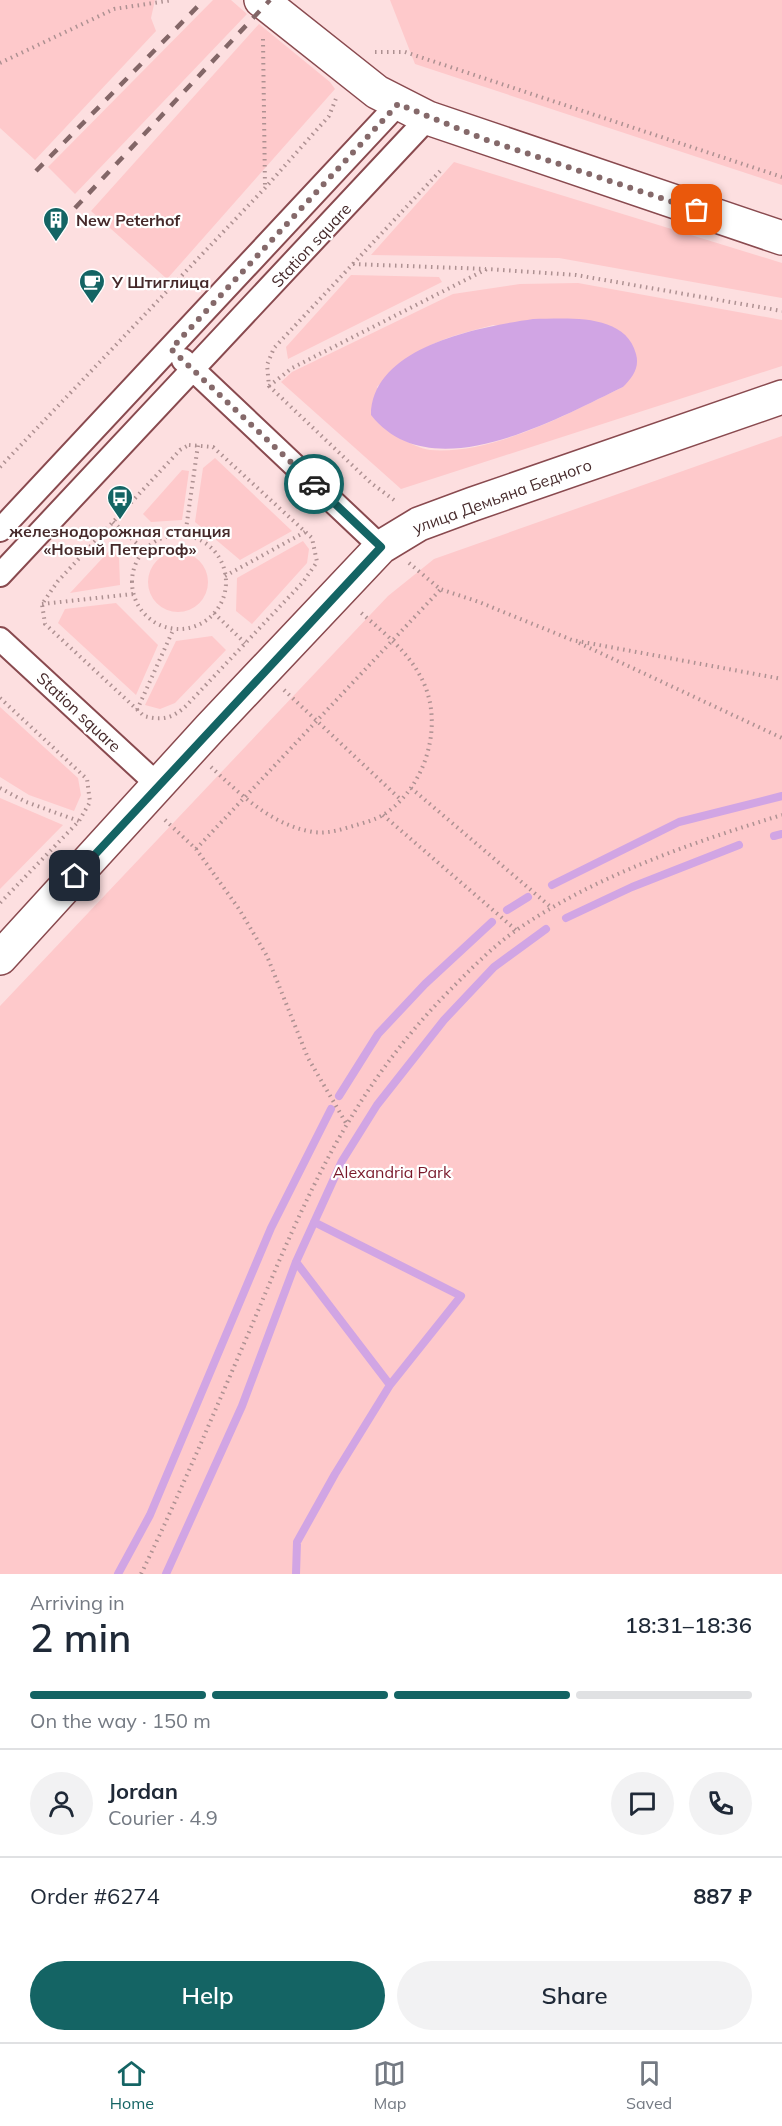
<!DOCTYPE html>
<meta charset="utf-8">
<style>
body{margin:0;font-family:Mulish,sans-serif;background:#f2f2f3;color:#1f2937;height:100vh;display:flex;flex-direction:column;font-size:22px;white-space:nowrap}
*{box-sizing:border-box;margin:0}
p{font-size:20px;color:#747a83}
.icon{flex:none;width:33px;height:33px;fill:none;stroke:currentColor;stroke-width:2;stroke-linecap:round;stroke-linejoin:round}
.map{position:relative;height:1574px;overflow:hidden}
.details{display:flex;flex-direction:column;background:#fff;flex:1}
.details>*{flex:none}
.pin{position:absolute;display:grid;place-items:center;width:51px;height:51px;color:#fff;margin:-26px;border-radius:12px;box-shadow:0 3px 9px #0006}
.courier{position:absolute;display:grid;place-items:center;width:60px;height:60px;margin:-30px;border:4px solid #146464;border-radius:50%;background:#fff;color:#222;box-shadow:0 2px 8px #0007}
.head em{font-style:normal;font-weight:600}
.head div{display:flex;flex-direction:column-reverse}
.head{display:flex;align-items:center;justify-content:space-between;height:102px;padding:0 30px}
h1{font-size:39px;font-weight:600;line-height:45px}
.bar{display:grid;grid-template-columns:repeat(4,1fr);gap:9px 6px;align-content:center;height:72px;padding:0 30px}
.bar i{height:8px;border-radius:4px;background:#e0e1e3}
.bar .active{background:#146464}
.bar p{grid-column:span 4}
.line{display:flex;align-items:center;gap:15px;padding:0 30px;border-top:2px solid #e0e1e3}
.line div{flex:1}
.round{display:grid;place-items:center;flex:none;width:63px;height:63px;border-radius:32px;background:#f2f2f3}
.button{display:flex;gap:12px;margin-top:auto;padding:12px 30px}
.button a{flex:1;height:69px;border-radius:36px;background:#146464;color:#fff;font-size:24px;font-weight:600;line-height:69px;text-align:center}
.button a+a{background:#f2f2f3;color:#1f2937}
.tab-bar{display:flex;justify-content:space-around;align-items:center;height:84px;border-top:2px solid #e0e1e3;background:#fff;font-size:16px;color:#747a83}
.tab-bar a{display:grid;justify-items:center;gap:3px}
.tab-bar .active{color:#146464}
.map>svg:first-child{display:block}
.green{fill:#fec9cb;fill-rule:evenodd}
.water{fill:#d1a5e4}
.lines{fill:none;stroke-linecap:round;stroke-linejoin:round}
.stream{stroke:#d1a5e4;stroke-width:8}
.street-casing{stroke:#894a4f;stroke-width:26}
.secondary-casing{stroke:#894a4f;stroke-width:36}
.path{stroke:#ae9192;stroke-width:4;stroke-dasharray:1.5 4.5;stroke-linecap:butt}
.street{stroke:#fff;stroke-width:22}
.secondary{stroke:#fff;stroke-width:33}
.rail{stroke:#836667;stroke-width:4.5;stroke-dasharray:10 10;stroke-linecap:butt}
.done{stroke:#85696a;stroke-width:6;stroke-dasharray:0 10.8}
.route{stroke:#146464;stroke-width:8}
.labels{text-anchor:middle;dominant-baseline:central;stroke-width:4.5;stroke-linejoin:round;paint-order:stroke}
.poi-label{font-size:16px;font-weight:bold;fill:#45292a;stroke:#fff;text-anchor:start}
.street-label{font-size:16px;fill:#45292a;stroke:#fff}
.park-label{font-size:16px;fill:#79192b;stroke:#fff}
</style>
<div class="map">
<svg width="782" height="1574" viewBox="0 0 782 1574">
<rect width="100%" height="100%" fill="#fddfe0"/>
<path class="green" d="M 0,0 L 155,0 L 151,18 L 156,31 L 35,160 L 0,128 Z
M 213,0 L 231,0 L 247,14 L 75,194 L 48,167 Z
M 390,0 L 782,0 L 782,185 L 415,64 Z
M 259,24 L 330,82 L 335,89 L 167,279 L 91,211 Z
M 454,162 L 782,263 L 782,298 L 559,258 L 371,255 Z
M 351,275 L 439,277 L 442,282 L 288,359 L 286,347 Z
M 578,283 L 782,320 L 782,366 L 401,489 L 281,382 L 292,372 L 453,294 L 520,284 ZM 493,325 L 623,334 L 636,355 L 623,387 C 567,414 493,455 430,450 C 420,449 409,442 399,438 L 377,387 C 419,345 436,340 493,325 Z
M 782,436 L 782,1574 L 0,1574 L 0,1006 L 388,596 L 434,559 Z
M 215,458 L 292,531 L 240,560 L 195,522 L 203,468 Z
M 182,470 L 189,471 L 182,520 L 151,522 L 143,514 Z
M 303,541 L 309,549 L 307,563 L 252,624 L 236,611 L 237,578 Z
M 110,550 L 119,557 L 120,585 L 70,593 Z
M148 582a30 30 0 1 1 60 0a30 30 0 1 1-60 0Z
M 116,603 L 158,645 L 136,695 L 58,623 L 65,609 Z
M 212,636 L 226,650 L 175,703 L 160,709 L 145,705 L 176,641 Z
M 0,707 L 78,778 L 81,795 L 74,811 L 29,795 L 0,777 Z
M 0,798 L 63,825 L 0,889 Z"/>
<path class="water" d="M 533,319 C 566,319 625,312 636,354 C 640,368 632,378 623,387 C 556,419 431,491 371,415 C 372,346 480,327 533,319 Z"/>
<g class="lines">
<path class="stream" d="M 774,836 L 782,834
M 552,885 L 679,822 L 782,796
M 507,910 L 528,897
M 566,918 L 632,887 L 739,845
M 339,1096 L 378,1034 L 425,984 L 492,922
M 296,1262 L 390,1385
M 118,1574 L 150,1515 L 271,1228 L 331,1109
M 166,1574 L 242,1406 L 296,1262 L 342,1161 L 377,1105 L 444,1020 L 494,967 L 546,929
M 296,1574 L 297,1542 L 335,1474 L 390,1385 L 461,1296 L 314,1222"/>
<defs>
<path id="street" d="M 183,360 L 381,547
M 0,530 L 398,104
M 0,575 L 428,118
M 0,639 L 159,786"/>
<path id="secondary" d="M 261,0 L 377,92 L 428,118 L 782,238
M 0,958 L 210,728 L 381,547 L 419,524 L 473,504 L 782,397"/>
</defs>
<use href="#street" class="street-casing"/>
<use href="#secondary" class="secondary-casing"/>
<path class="path" d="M 263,39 L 265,188
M 375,52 L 405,52 L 782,177
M 0,63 L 114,9 L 173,0
M 353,264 L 486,269
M 269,386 L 292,368 L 487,269 L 576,275 L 782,311
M 189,445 L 213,447 L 312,538 L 317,562 L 303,582 L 186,706 C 173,718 162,721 144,716 L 45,624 L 42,604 L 58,581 L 180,450 Z
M 0,467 L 265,188 L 329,116 L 337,96
M 394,500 L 371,483 L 269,386 L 267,365 L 274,348 L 442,169
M 113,522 L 144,550
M132 582a47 47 0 1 1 94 0a47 47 0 1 1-94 0Z
M 185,536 L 198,445
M 409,563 L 440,589 L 479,602 L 572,640 L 782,679
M 225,576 L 305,532
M 42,604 L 133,594
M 214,613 L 245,643
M 579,643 L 782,738
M 284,690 L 400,799
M 0,698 L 87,779 L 90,802 L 79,821 L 0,903
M 137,710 L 174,628
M 211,767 C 240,794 271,825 313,832 C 327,834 340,830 353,826 C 363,823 375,820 383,815 C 424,789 443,730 425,686 C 412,654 384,633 359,611
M 0,788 L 26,802 L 79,821
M 411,788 L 552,908
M 383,815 L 516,930
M 165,820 L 196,849 L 239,909 L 267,956 L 308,1058 L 346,1123
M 196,849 L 440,590
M 141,1574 C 181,1492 216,1408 252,1325 C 306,1196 351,1090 451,989 C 472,968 493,946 518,929 C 595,876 693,842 782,815"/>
<use href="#street" class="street"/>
<use href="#secondary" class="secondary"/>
<path class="rail" d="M 36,171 L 204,0
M 75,208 L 270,0"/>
</g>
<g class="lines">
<path class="done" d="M 314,484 L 171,349 L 398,104 L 484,139 L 697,210"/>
<path class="route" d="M 75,876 L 381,547 L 314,484"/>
</g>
<defs>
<symbol id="building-pin" viewBox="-11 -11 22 30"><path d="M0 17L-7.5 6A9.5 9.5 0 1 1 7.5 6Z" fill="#146464" stroke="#fff"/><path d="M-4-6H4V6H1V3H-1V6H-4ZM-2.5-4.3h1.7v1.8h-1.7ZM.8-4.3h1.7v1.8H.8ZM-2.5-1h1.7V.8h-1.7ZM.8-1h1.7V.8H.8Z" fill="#fff"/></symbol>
<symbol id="cafe-pin" viewBox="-11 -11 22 30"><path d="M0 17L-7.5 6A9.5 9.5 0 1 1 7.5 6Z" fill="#146464" stroke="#fff"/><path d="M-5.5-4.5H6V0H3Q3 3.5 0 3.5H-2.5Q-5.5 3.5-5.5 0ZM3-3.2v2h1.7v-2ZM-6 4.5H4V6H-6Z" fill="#fff"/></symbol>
<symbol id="bus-pin" viewBox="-11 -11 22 30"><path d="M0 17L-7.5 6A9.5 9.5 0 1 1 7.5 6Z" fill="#146464" stroke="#fff"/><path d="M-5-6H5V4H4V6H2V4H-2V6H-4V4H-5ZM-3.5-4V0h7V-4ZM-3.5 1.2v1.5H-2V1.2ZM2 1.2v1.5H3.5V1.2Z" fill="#fff"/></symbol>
</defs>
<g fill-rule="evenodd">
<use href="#building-pin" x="41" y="205" width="30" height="40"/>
<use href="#cafe-pin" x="77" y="267" width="30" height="40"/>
<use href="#bus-pin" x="105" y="483" width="30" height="40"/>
</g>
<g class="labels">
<g class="poi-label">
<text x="76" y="220">New Peterhof</text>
<text x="112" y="282">У Штиглица</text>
<text x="120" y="531" text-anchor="middle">железнодорожная станция<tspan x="120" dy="18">«Новый Петергоф»</tspan></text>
</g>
<g class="street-label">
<text transform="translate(311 245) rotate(-47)">Station square</text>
<text transform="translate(502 496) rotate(-20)">улица Демьяна Бедного</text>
<text transform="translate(79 712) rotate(43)">Station square</text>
</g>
<g class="park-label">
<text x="392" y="1172">Alexandria Park</text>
</g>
</g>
</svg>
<div class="pin" style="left:697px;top:210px;background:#ea580c"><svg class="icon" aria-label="bag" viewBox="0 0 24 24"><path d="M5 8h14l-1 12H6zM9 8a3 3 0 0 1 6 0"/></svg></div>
<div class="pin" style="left:75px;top:876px;background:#1f2937"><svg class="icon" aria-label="home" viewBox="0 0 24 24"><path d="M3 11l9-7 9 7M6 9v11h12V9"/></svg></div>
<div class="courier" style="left:314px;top:484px"><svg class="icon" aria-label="car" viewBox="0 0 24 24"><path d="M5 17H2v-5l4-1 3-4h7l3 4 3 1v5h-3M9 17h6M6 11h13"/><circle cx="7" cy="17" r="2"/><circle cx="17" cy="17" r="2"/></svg></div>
</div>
<section class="details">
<div class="head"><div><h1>2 min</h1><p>Arriving in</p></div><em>18:31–18:36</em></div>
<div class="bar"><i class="active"></i><i class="active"></i><i class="active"></i><i></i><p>On the way · 150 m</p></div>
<div class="line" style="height:108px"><a class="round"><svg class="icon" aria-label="person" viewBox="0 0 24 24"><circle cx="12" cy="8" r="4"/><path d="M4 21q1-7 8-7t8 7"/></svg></a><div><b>Jordan</b><p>Courier · 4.9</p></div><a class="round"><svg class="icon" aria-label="chat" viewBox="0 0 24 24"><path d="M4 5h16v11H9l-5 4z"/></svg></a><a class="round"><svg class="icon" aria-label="phone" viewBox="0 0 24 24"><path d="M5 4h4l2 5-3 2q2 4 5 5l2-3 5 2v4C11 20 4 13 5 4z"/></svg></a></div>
<div class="line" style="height:78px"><div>Order #6274</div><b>887 ₽</b></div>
<div class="button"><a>Help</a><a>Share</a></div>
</section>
<nav class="tab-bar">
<a class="active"><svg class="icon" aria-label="home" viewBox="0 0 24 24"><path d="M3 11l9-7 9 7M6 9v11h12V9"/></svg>Home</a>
<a><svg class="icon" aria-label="map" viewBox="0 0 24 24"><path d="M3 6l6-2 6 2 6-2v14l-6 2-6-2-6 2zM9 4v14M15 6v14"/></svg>Map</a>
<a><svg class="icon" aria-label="saved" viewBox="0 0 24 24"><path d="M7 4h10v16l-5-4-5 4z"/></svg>Saved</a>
</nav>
